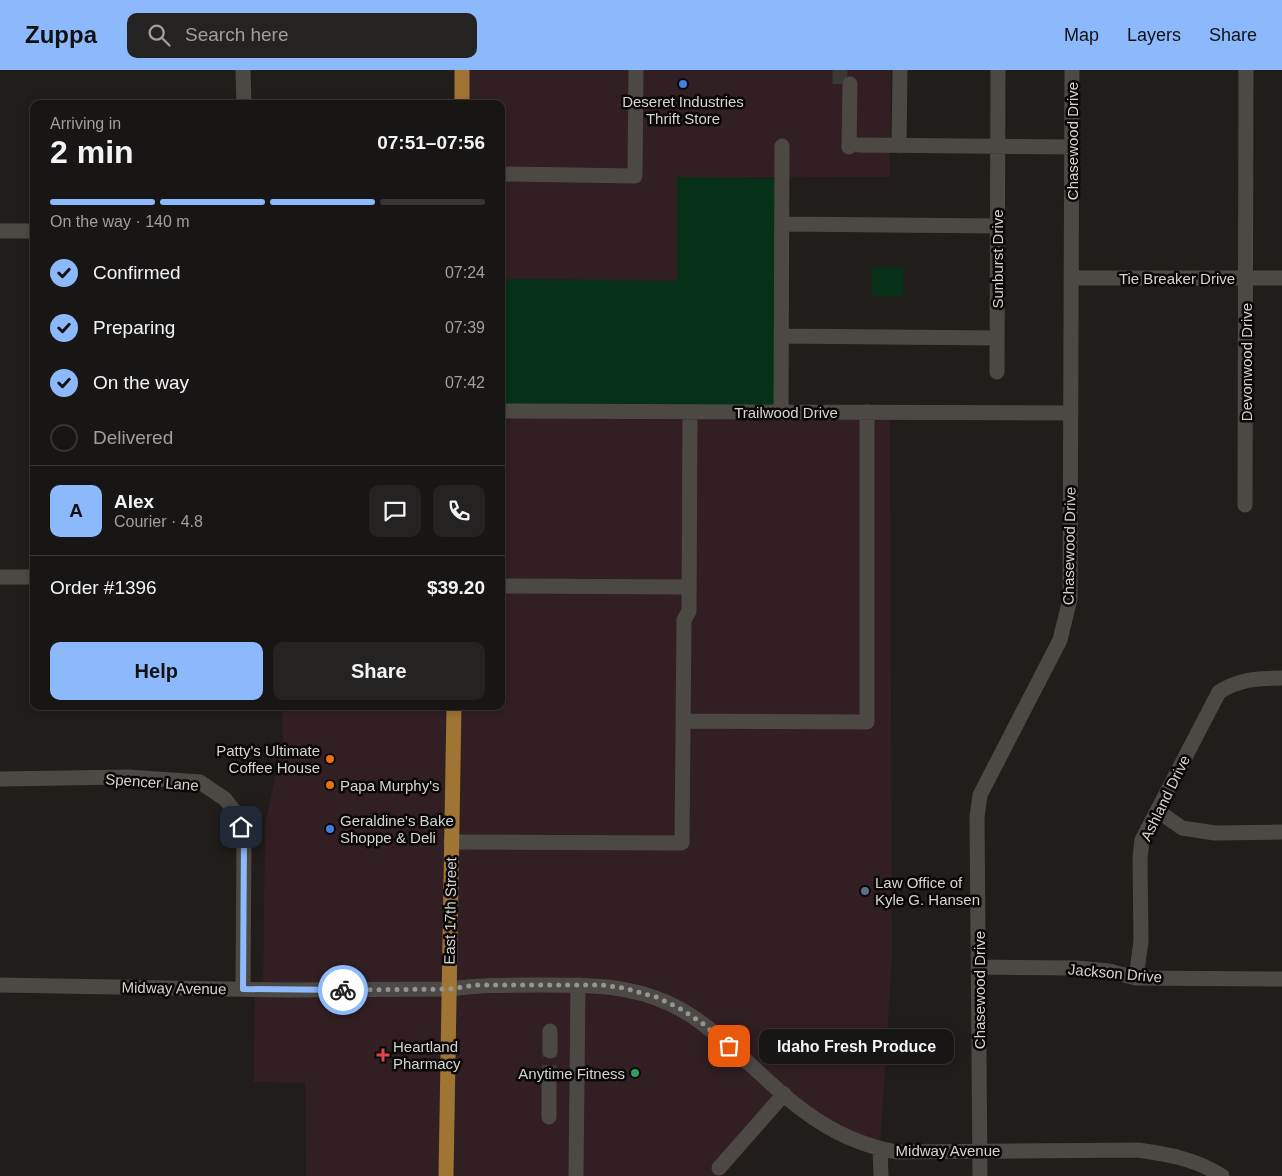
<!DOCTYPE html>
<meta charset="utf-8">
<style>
body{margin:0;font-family:Helvetica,sans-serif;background:#252322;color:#f1f3f6;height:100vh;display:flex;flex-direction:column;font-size:19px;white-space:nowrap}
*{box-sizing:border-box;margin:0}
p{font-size:16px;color:#9f9fa0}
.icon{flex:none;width:28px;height:28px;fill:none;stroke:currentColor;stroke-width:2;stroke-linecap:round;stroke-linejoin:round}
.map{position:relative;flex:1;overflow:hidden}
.details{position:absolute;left:30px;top:30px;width:475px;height:610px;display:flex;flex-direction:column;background:#181614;border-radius:10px;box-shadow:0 2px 8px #0003,0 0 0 1px #363534}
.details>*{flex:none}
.pin{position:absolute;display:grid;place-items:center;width:42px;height:42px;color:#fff;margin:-21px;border-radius:10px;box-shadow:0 2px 8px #0006}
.courier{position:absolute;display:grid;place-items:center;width:50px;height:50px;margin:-25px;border:4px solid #8cb9fc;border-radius:50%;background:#fff;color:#222;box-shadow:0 1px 6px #0007}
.bubble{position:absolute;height:35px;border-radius:10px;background:#181614;box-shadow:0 2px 8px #0003,0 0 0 1px #363534;font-size:16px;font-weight:700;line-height:35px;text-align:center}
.headline em{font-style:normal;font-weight:700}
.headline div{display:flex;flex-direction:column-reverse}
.headline{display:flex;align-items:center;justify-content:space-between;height:85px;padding:0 20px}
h1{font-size:32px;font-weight:700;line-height:38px}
.bar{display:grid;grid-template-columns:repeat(4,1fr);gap:8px 5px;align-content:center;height:60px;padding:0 20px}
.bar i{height:6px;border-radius:4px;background:#363534}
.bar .current{background:#8cb9fc}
.bar p{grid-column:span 4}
.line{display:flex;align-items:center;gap:12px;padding:0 20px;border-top:1px solid #363534}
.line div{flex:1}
.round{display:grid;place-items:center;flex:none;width:52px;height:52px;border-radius:10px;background:#252322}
ol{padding:0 20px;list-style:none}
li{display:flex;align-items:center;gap:15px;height:55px}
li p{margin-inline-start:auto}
li .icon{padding:5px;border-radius:50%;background:#8cb9fc;color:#111;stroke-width:4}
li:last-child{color:#9f9fa0}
li i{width:28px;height:28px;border:2px solid #363534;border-radius:50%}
.action{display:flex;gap:10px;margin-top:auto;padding:10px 20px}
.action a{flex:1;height:58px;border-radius:10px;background:#8cb9fc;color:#111;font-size:20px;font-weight:700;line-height:58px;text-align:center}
.action a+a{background:#252322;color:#f1f3f6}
header{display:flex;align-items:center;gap:30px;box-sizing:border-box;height:70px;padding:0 25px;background:#8cb9fc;color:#111}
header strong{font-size:24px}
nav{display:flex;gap:28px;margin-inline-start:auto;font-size:18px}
.search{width:350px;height:45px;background:#252322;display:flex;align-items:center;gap:12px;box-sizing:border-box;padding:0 18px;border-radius:10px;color:#9f9fa0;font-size:19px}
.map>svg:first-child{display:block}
.commercial{fill:#311f23}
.green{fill:#063118}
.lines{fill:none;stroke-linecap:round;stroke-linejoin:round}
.minor-tunnel{stroke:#3b3836;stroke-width:15;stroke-dasharray:15 8;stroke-linecap:butt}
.minor{stroke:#4c4945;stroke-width:15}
.major{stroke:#a07534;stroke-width:15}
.done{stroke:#969492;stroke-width:5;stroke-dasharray:0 9}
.route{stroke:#8cb9fc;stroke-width:6}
.shop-dot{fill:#3f7fe0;stroke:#090806;stroke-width:2}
.food-dot{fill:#e8710a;stroke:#090806;stroke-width:2}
.service-dot{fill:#5c6f8a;stroke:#090806;stroke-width:2}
.health-dot{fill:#e0444e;stroke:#090806;stroke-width:2}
.leisure-dot{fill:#2e9e5b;stroke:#090806;stroke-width:2}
.labels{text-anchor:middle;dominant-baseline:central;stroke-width:5;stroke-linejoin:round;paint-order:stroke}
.poi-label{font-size:15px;fill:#d6d4d2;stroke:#090806;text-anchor:start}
.street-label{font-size:15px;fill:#d6d4d2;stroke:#090806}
</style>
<header>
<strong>Zuppa</strong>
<div class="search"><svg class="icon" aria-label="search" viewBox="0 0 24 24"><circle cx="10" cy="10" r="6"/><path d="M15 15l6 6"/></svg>Search here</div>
<nav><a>Map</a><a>Layers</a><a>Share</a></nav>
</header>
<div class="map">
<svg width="1282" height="1106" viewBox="0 0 1282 1106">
<rect width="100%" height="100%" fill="#201d1a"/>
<path class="commercial" d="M 462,0 L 891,0 L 890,107 L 677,108 L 677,211 L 501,209 L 501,34 L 462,34 Z
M 501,341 L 890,343 L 892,888 L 880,1079 L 789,1030 L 723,1106 L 306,1106 L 305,1013 L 254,1012 L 255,920 L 263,919 L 265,754 L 283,670 L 283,636 L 501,636 Z"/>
<path class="green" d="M 677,107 L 782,109 L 781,342 L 501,341 L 501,209 L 677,211 Z
M 872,197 L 903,197 L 903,226 L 872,226 Z"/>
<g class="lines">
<path class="minor-tunnel" d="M 840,14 L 840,0
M 549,1010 L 550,981"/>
<path class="minor" d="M 243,0 L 244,34
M 859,75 L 1072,77
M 899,76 L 900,0
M 849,77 L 850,14
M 501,104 L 635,106 L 636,0
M 782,154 L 997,156
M 0,161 L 34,161
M 1071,208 L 1282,208
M 781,266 L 997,268
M 997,302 L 998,0
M 501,341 L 1071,343
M 781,342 L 782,76
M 1245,435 L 1246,0
M 0,507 L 34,507
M 501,516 L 689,517
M 683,651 L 867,652 L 867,342
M 0,709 L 128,707 L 200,712 L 225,729 L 239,747 L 244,767 L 243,919
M 1158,741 L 1182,758 L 1215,763 L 1282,762
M 451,772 L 682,773 L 684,550 L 689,541 L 690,342
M 979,897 L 1077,898 L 1109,901 L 1136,908 L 1282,909
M 1136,908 L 1141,871 L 1140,788 L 1142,770 L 1219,622 C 1240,609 1258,608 1282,608
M 0,915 L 288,920 L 450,919 C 479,915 507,915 537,915 C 599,915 651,914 703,954 C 770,1005 806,1065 896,1082 L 1138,1080 C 1167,1084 1196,1089 1222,1106
M 550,961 L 550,981
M 549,1047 L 549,1010
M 880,1079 L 881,1106
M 719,1098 L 784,1024
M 576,1106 L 578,915
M 980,1106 L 977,747 L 980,725 L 1060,570 L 1070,529 L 1072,0"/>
<path class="major" d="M 462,34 L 462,0
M 446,1106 L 454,636"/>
</g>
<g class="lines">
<path class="done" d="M 343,920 L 450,919 L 475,915 L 602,915 L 624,918 L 656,927 L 679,938 L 702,953 L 729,976"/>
<path class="route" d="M 241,757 L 244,767 L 243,919 L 343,920"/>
</g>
<g class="shop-dot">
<circle cx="683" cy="14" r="5"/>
<circle cx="330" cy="759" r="5"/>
</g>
<g class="food-dot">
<circle cx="330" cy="689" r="5"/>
<circle cx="330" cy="715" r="5"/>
</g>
<circle class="service-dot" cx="865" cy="821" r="5"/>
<path class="health-dot" d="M380.5 977.5h5v5h5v5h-5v5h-5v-5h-5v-5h5z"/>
<circle class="leisure-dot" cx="635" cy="1003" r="5"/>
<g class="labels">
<g class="poi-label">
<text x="683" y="31" text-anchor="middle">Deseret Industries<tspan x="683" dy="17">Thrift Store</tspan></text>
<text x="320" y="680" text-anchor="end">Patty's Ultimate<tspan x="320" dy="17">Coffee House</tspan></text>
<text x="340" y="715">Papa Murphy's</text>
<text x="340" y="750">Geraldine's Bake<tspan x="340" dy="17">Shoppe &amp; Deli</tspan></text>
<text x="875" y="812">Law Office of<tspan x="875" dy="17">Kyle G. Hansen</tspan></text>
<text x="393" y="976">Heartland<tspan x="393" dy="17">Pharmacy</tspan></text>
<text x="625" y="1003" text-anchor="end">Anytime Fitness</text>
</g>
<g class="street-label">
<text transform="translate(1072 71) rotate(-90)">Chasewood Drive</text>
<text transform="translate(997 189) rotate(-90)">Sunburst Drive</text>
<text x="1177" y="208">Tie Breaker Drive</text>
<text transform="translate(1246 292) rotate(-90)">Devonwood Drive</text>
<text x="786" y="342">Trailwood Drive</text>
<text transform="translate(1069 476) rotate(-89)">Chasewood Drive</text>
<text transform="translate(152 712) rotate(4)">Spencer Lane</text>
<text transform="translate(1165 728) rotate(-64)">Ashland Drive</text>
<text transform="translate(450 841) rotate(-89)">East 17th Street</text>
<text transform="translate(1115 903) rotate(5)">Jackson Drive</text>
<text transform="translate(174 918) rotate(1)">Midway Avenue</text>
<text transform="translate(979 920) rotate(-90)">Chasewood Drive</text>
<text x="948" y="1080">Midway Avenue</text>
</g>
</g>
</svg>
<div class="pin" style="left:729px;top:976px;background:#ea580c"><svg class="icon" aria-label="bag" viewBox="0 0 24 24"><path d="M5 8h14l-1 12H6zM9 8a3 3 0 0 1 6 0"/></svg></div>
<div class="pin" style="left:241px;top:757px;background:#1f2937"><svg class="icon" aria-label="home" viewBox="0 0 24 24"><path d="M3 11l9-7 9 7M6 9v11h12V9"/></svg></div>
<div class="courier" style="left:343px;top:920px"><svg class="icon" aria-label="bike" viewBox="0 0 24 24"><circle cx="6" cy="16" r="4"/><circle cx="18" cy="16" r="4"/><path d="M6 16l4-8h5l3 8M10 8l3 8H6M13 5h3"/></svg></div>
<div class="bubble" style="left:759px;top:959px;width:195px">Idaho Fresh Produce</div>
<section class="details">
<div class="headline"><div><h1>2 min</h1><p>Arriving in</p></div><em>07:51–07:56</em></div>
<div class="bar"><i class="current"></i><i class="current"></i><i class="current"></i><i></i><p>On the way · 140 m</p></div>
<ol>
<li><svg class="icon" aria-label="check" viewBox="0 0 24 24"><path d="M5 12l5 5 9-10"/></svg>Confirmed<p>07:24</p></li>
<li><svg class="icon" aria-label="check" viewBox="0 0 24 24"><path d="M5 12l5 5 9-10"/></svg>Preparing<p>07:39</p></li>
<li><svg class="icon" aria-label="check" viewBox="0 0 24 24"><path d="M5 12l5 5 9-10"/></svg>On the way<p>07:42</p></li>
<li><i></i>Delivered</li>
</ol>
<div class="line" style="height:90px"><b class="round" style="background:#8cb9fc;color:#111">A</b><div><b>Alex</b><p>Courier · 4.8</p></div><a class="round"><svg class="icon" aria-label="chat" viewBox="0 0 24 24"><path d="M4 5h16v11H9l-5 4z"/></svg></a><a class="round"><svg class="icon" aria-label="phone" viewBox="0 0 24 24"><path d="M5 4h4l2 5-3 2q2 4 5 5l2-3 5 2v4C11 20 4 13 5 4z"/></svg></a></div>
<div class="line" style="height:65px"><div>Order #1396</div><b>$39.20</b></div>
<div class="action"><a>Help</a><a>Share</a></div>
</section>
</div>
